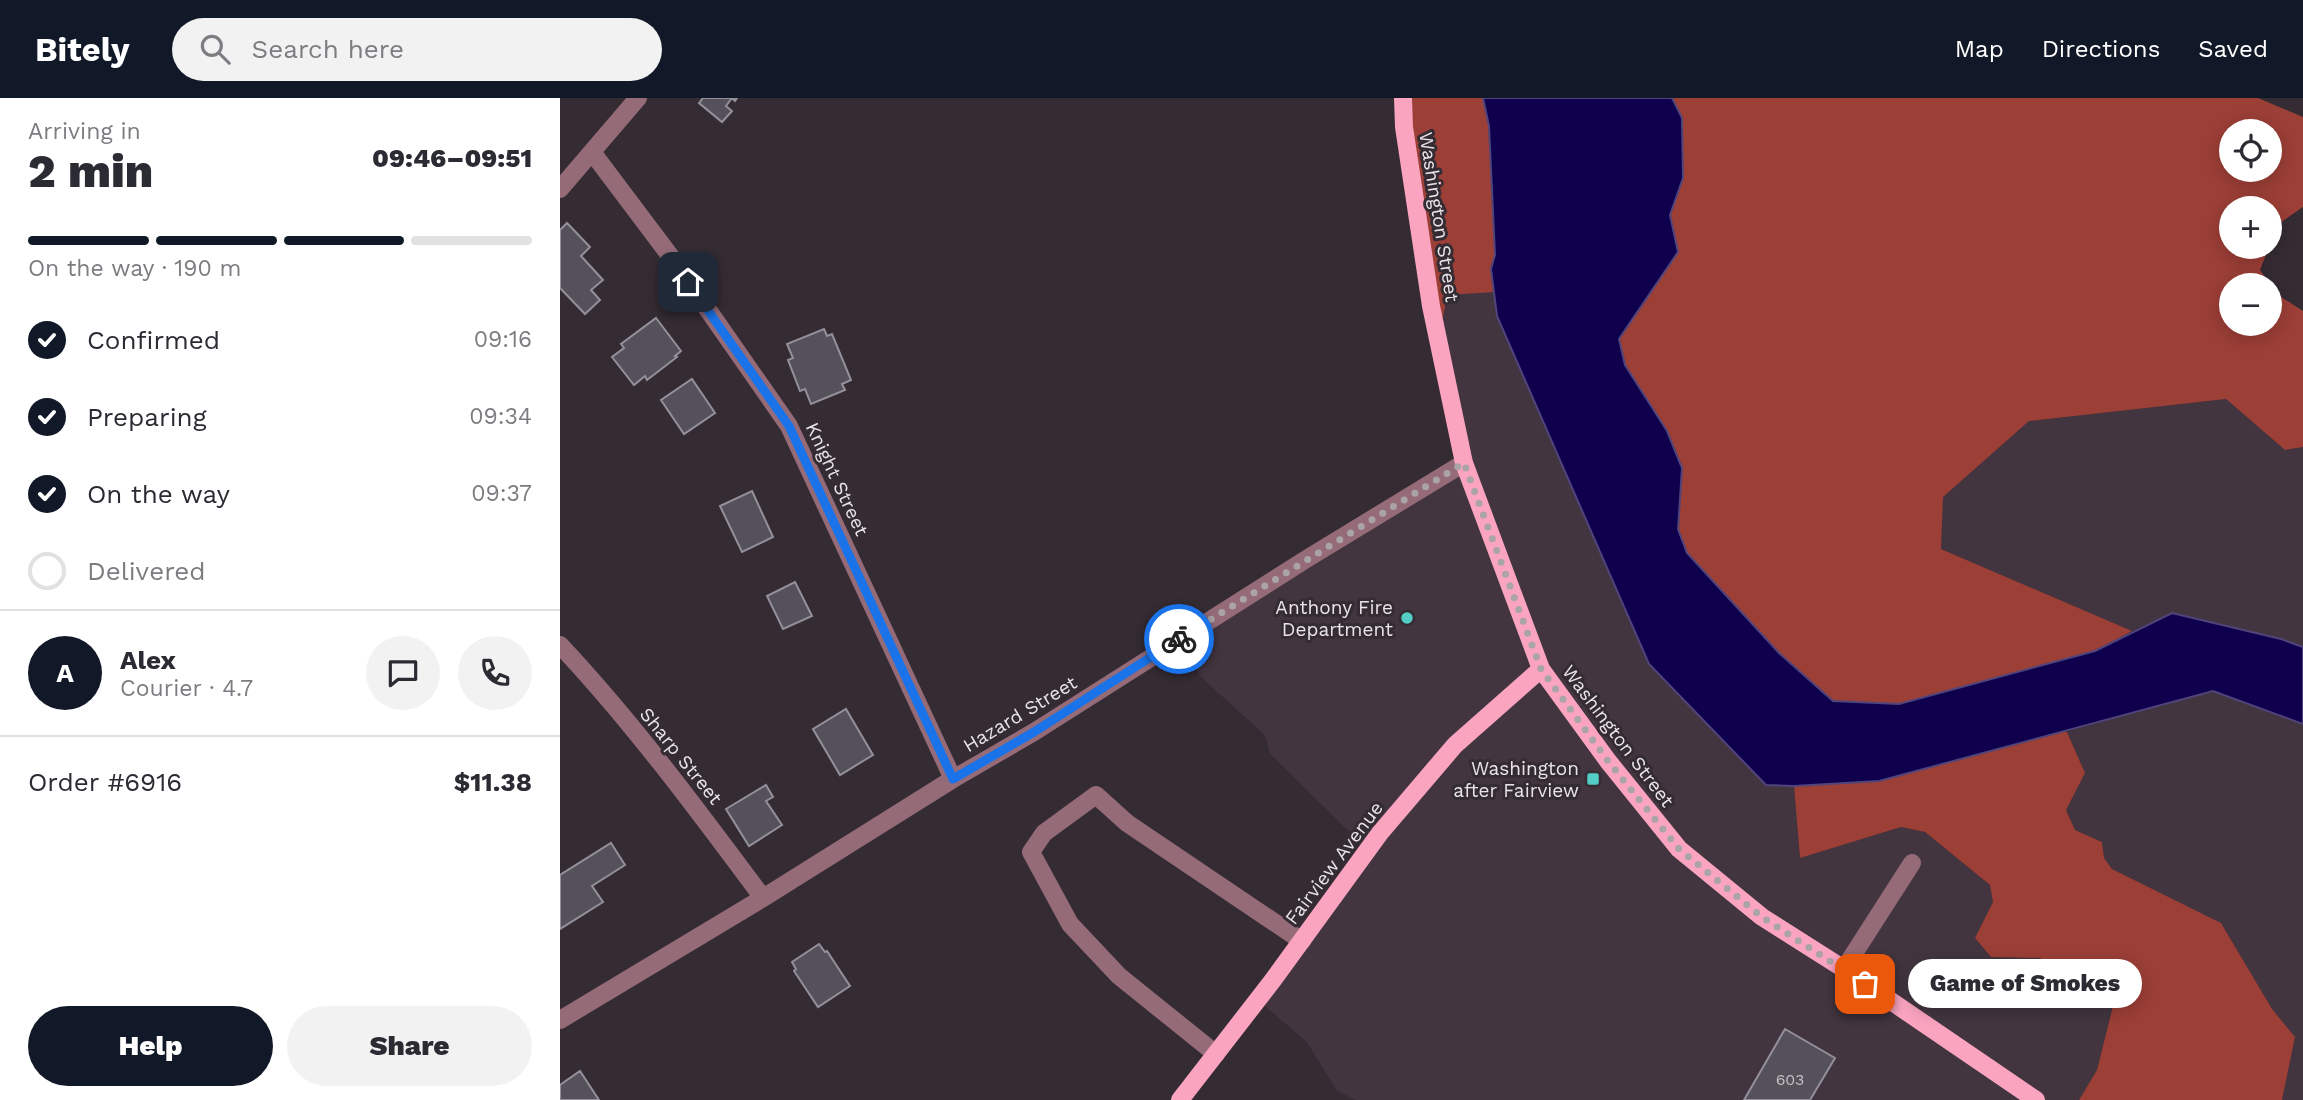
<!DOCTYPE html>
<meta charset="utf-8">
<style>
body{margin:0;font-family:"Work Sans",sans-serif;background:#f2f2f3;color:#2b2b33;height:100vh;display:flex;flex-direction:column;font-size:26px;white-space:nowrap}
*{box-sizing:border-box;margin:0}
p{font-size:23px;color:#7c7c81}
.icon{flex:none;width:38px;height:38px;fill:none;stroke:currentColor;stroke-width:2;stroke-linecap:round;stroke-linejoin:round}
.map{position:relative;flex:1;overflow:hidden}
.details{display:flex;flex-direction:column;background:#fff;width:560px}
.details>*{flex:none}
.controls{position:absolute;left:1659px;top:21px;display:grid;gap:14px}
.controls a{display:grid;place-items:center;width:63px;height:63px;border-radius:50%;background:#fff;box-shadow:0 4px 18px #0003;font-size:35px}
.pin{position:absolute;display:grid;place-items:center;width:60px;height:60px;color:#fff;margin:-30px;border-radius:14px;box-shadow:0 4px 10px #0006}
.courier{position:absolute;display:grid;place-items:center;width:70px;height:70px;margin:-35px;border:5px solid #1a73e8;border-radius:50%;background:#fff;color:#222;box-shadow:0 2px 9px #0007}
.bubble{position:absolute;height:49px;border-radius:24px;background:#fff;box-shadow:0 4px 18px #0003;font-size:23px;font-weight:800;line-height:49px;text-align:center}
.headline em{font-style:normal;font-weight:800}
.headline div{display:flex;flex-direction:column-reverse}
.headline{display:flex;align-items:center;justify-content:space-between;height:119px;padding:0 28px}
h1{font-size:46px;font-weight:800;line-height:52px}
.bar{display:grid;grid-template-columns:repeat(4,1fr);gap:10px 7px;align-content:center;height:84px;padding:0 28px}
.bar i{height:9px;border-radius:5px;background:#e1e1e2}
.bar .selected{background:#111827}
.bar p{grid-column:span 4}
.line{display:flex;align-items:center;gap:18px;padding:0 28px;border-top:2px solid #e1e1e2}
.line div{flex:1}
.round{display:grid;place-items:center;flex:none;width:74px;height:74px;border-radius:37px;background:#f2f2f3}
ol{padding:0 28px;list-style:none}
li{display:flex;align-items:center;gap:21px;height:77px}
li p{margin-inline-start:auto}
li .icon{padding:7px;border-radius:50%;background:#111827;color:#fff;stroke-width:4}
li:last-child{color:#7c7c81}
li i{width:38px;height:38px;border:4px solid #e1e1e2;border-radius:50%}
.primary-button{display:flex;gap:14px;margin-top:auto;padding:14px 28px}
.primary-button a{flex:1;height:80px;border-radius:42px;background:#111827;color:#fff;font-size:28px;font-weight:800;line-height:80px;text-align:center}
.primary-button a+a{background:#f2f2f3;color:#2b2b33}
header{display:flex;align-items:center;gap:42px;box-sizing:border-box;height:98px;padding:0 35px;background:#111827;color:#fff}
header strong{font-size:33px}
nav{display:flex;gap:38px;margin-inline-start:auto;font-size:24px}
.search{width:490px;height:63px;background:#f2f2f3;display:flex;align-items:center;gap:18px;box-sizing:border-box;padding:0 24px;border-radius:38px;color:#7c7c81;font-size:26px}
main{display:flex;flex:1;min-height:0}
.map>svg:first-child{display:block}
.built{fill:#423540}
.forest{fill:#9c3f37;fill-rule:evenodd}
.water{fill:#0e004d;stroke:#50447c;stroke-width:2}
.building{fill:#55515b;stroke:#94909b;stroke-width:2}
.lines{fill:none;stroke-linecap:round;stroke-linejoin:round}
.minor{stroke:#956b78;stroke-width:18}
.major{stroke:#faa4c0;stroke-width:18}
.done{stroke:#aaa4a9;stroke-width:7;stroke-dasharray:0 12.6}
.route{stroke:#1a73e8;stroke-width:9}
.poi-dot{fill:#54cdc7;stroke:#352c33;stroke-width:2.5}
.labels{text-anchor:middle;dominant-baseline:central;stroke-width:6;stroke-linejoin:round;paint-order:stroke}
.number-label{font-size:16px;fill:#c4bfc5}
.street-label{font-size:19px;fill:#e9e4e8;stroke:#352c33}
.poi-label{font-size:19px;fill:#e9e4e8;stroke:#352c33;text-anchor:end}
</style>
<header>
<strong>Bitely</strong>
<div class="search"><svg class="icon" aria-label="search" viewBox="0 0 24 24"><circle cx="10" cy="10" r="6"/><path d="M15 15l6 6"/></svg>Search here</div>
<nav><a>Map</a><a>Directions</a><a>Saved</a></nav>
</header>
<main>
<section class="details">
<div class="headline"><div><h1>2 min</h1><p>Arriving in</p></div><em>09:46–09:51</em></div>
<div class="bar"><i class="selected"></i><i class="selected"></i><i class="selected"></i><i></i><p>On the way · 190 m</p></div>
<ol>
<li><svg class="icon" aria-label="check" viewBox="0 0 24 24"><path d="M5 12l5 5 9-10"/></svg>Confirmed<p>09:16</p></li>
<li><svg class="icon" aria-label="check" viewBox="0 0 24 24"><path d="M5 12l5 5 9-10"/></svg>Preparing<p>09:34</p></li>
<li><svg class="icon" aria-label="check" viewBox="0 0 24 24"><path d="M5 12l5 5 9-10"/></svg>On the way<p>09:37</p></li>
<li><i></i>Delivered</li>
</ol>
<div class="line" style="height:126px"><b class="round" style="background:#111827;color:#fff">A</b><div><b>Alex</b><p>Courier · 4.7</p></div><a class="round"><svg class="icon" aria-label="chat" viewBox="0 0 24 24"><path d="M4 5h16v11H9l-5 4z"/></svg></a><a class="round"><svg class="icon" aria-label="phone" viewBox="0 0 24 24"><path d="M5 4h4l2 5-3 2q2 4 5 5l2-3 5 2v4C11 20 4 13 5 4z"/></svg></a></div>
<div class="line" style="height:91px"><div>Order #6916</div><b>$11.38</b></div>
<div class="primary-button"><a>Help</a><a>Share</a></div>
</section>
<div class="map">
<svg width="1743" height="1002" viewBox="0 0 1743 1002">
<rect width="100%" height="100%" fill="#352c33"/>
<path class="built" d="M 923,194 L 934,194 L 937,218 L 1206,687 L 1234,688 L 1240,760 L 1341,729 L 1365,734 L 1430,787 L 1433,804 L 1415,840 L 1431,859 L 1480,860 L 1554,904 L 1537,972 L 1519,1002 L 796,1002 L 777,993 L 747,944 L 698,902 L 804,748 L 710,656 L 705,637 L 642,580 L 618,545 L 897,370 L 880,231 L 888,197 Z
M 1666,301 L 1725,352 L 1743,349 L 1743,549 L 1721,541 L 1612,515 L 1572,533 L 1381,451 L 1383,399 L 1469,323 Z
M 1653,593 L 1743,626 L 1743,1002 L 1722,1002 L 1735,939 L 1712,911 L 1661,825 L 1552,771 L 1544,760 L 1542,744 L 1515,732 L 1506,712 L 1525,675 L 1507,634 Z"/>
<path class="forest" d="M 843,0 L 923,0 L 929,28 L 935,157 L 931,171 L 934,194 L 888,197 L 880,231 Z
M 1112,0 L 1698,0 L 1743,19 L 1743,109 L 1717,127 L 1710,146 L 1710,110 L 1671,110 L 1671,149 L 1709,149 L 1700,172 L 1718,197 L 1743,213 L 1743,349 L 1725,352 L 1666,301 L 1469,323 L 1383,399 L 1381,451 L 1572,533 L 1535,553 L 1339,606 L 1273,603 L 1219,555 L 1127,455 L 1118,431 L 1122,370 L 1107,333 L 1065,267 L 1059,241 L 1118,154 L 1110,117 L 1123,80 L 1122,20 ZM 1671,33 L 1710,33 L 1710,72 L 1671,72 ZM 1671,187 L 1710,187 L 1710,226 L 1671,226 Z
M 1502,634 L 1507,634 L 1525,675 L 1506,712 L 1515,732 L 1542,744 L 1544,760 L 1552,771 L 1661,825 L 1712,911 L 1735,939 L 1722,1002 L 1519,1002 L 1537,972 L 1554,904 L 1480,860 L 1431,859 L 1415,840 L 1433,804 L 1430,787 L 1365,734 L 1341,729 L 1240,760 L 1234,688 L 1319,683 Z"/>
<path class="water" d="M 923,0 L 1112,0 L 1122,20 L 1123,80 L 1110,117 L 1118,154 L 1059,241 L 1065,267 L 1107,333 L 1122,370 L 1118,431 L 1127,455 L 1219,555 L 1273,603 L 1339,606 L 1535,553 L 1612,515 L 1721,541 L 1743,549 L 1743,626 L 1653,593 L 1319,683 L 1234,688 L 1206,687 L 1089,566 L 937,218 L 931,171 L 935,157 L 929,28 Z"/>
<path class="building" d="M 143,0 L 177,0 L 175,3 L 172,0 L 166,8 L 172,13 L 162,24 L 139,5 Z
M 7,125 L 30,149 L 21,158 L 43,182 L 31,192 L 40,202 L 25,216 L 0,190 L 0,132 Z
M 96,220 L 121,253 L 115,258 L 117,259 L 87,282 L 85,278 L 74,287 L 52,259 L 64,250 L 61,246 Z
M 264,231 L 267,238 L 272,236 L 291,282 L 282,286 L 285,292 L 251,306 L 245,291 L 240,293 L 228,262 L 233,260 L 227,246 Z
M 132,281 L 155,315 L 124,336 L 101,302 Z
M 192,393 L 213,439 L 182,454 L 160,408 Z
M 235,484 L 252,518 L 223,531 L 207,498 Z
M 286,611 L 313,657 L 280,677 L 253,631 Z
M 206,687 L 213,699 L 206,703 L 222,727 L 189,748 L 166,711 Z
M 51,745 L 65,767 L 32,788 L 43,804 L 0,831 L 0,777 Z
M 259,846 L 265,854 L 267,853 L 290,888 L 258,909 L 234,873 L 236,871 L 232,864 Z
M 1225,931 L 1275,960 L 1250,1002 L 1184,1002 Z
M 20,973 L 39,1002 L 0,1002 L 0,987 Z"/>
<g class="lines">
<path class="minor" d="M 32,54 L 114,163 L 229,328 L 393,681
M 0,91 L 78,0
M 0,547 C 74,626 139,714 203,800
M 1284,871 L 1352,765
M 0,922 L 203,800 L 393,681 L 474,634 L 748,460 L 904,365
M 656,956 L 559,878 L 510,826 L 471,754 L 484,735 L 536,697 L 567,725 L 742,843"/>
<path class="major" d="M 843,0 L 844,29 L 871,208 L 904,365 L 981,571 L 1048,663 L 1119,751 L 1202,819 L 1284,871 L 1476,1002
M 620,1002 L 713,882 L 820,735 L 895,647 L 981,571"/>
</g>
<g class="lines">
<path class="done" d="M 619,541 L 904,365 L 981,571 L 1048,663 L 1119,751 L 1202,819 L 1305,886"/>
<path class="route" d="M 128,184 L 229,328 L 393,681 L 474,634 L 619,541"/>
</g>
<g class="poi-dot">
<circle cx="847" cy="520" r="7"/>
<rect x="1026" y="674" width="14" height="14" rx="3.5"/>
</g>
<g class="labels">
<g class="number-label">
<text x="1230" y="981">603</text>
</g>
<g class="street-label">
<text transform="translate(879 119) rotate(81)">Washington Street</text>
<text transform="translate(277 381) rotate(65)">Knight Street</text>
<text transform="translate(460 616) rotate(-31)">Hazard Street</text>
<text transform="translate(1058 638) rotate(53)">Washington Street</text>
<text transform="translate(121 658) rotate(51)">Sharp Street</text>
<text transform="translate(774 765) rotate(-53)">Fairview Avenue</text>
</g>
<g class="poi-label">
<text x="833" y="509">Anthony Fire<tspan x="833" dy="22">Department</tspan></text>
<text x="1019" y="670">Washington<tspan x="1019" dy="22">after Fairview</tspan></text>
</g>
</g>
</svg>
<div class="controls">
<a><svg class="icon" aria-label="locate" viewBox="0 0 24 24"><circle cx="12" cy="12" r="6"/><path d="M12 2v4M12 18v4M2 12h4M18 12h4"/></svg></a>
<a>+</a>
<a>−</a>
</div>
<div class="pin" style="left:1305px;top:886px;background:#ea580c"><svg class="icon" aria-label="bag" viewBox="0 0 24 24"><path d="M5 8h14l-1 12H6zM9 8a3 3 0 0 1 6 0"/></svg></div>
<div class="pin" style="left:128px;top:184px;background:#1f2937"><svg class="icon" aria-label="home" viewBox="0 0 24 24"><path d="M3 11l9-7 9 7M6 9v11h12V9"/></svg></div>
<div class="courier" style="left:619px;top:541px"><svg class="icon" aria-label="bike" viewBox="0 0 24 24"><circle cx="6" cy="16" r="4"/><circle cx="18" cy="16" r="4"/><path d="M6 16l4-8h5l3 8M10 8l3 8H6M13 5h3"/></svg></div>
<div class="bubble" style="left:1348px;top:861px;width:234px">Game of Smokes</div>
</div>
</main>
